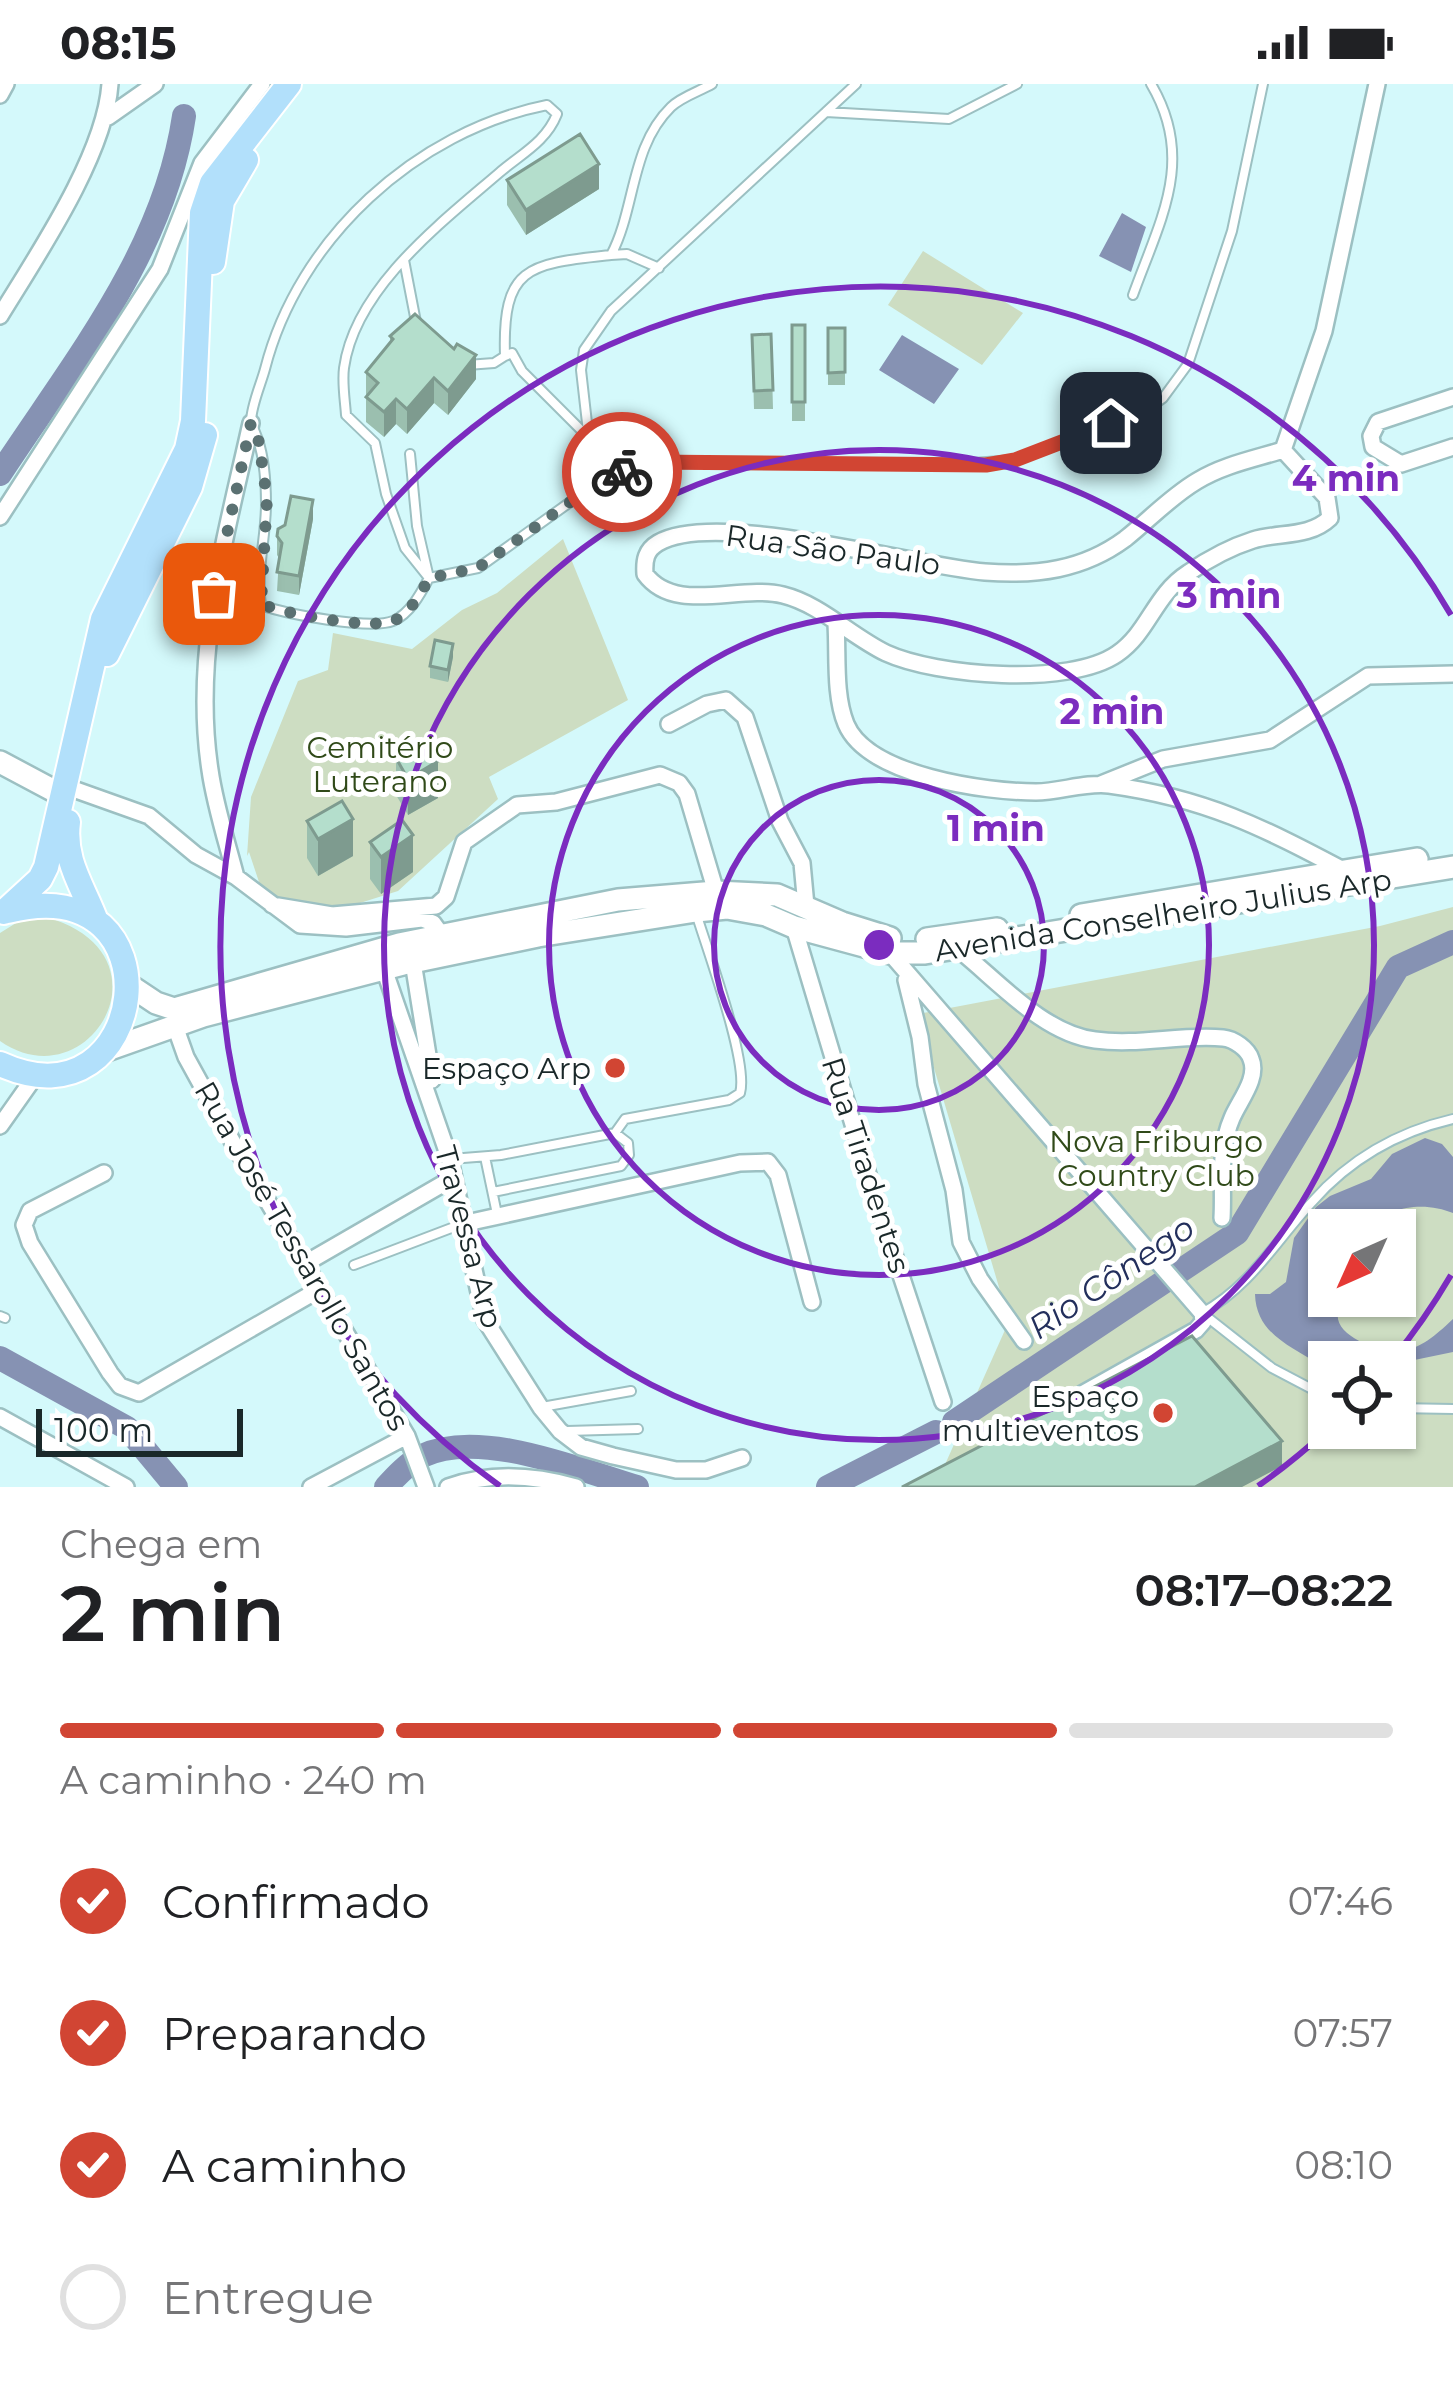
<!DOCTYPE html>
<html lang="pt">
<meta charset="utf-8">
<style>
body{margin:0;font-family:Montserrat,sans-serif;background:#f2f2f2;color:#202124;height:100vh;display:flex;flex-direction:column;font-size:45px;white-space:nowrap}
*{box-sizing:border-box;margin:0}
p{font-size:39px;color:#757577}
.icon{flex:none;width:66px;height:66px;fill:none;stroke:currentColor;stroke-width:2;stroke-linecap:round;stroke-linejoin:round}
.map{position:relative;height:1403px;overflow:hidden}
.details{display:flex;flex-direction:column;background:#fff;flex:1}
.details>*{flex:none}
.needle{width:78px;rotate:225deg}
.tools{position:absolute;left:1308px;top:1125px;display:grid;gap:24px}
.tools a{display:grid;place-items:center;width:108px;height:108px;border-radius:0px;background:#fff;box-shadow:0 3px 9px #0004;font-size:60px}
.scale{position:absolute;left:36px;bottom:30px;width:207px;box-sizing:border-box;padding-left:12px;border:6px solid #1a2829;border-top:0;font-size:33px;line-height:42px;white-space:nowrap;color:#1a2829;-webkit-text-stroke:9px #fff;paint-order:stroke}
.pin{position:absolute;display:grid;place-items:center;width:102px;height:102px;color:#fff;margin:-51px;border-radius:24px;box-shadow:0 6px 18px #0006}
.courier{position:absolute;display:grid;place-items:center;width:120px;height:120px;margin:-60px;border:9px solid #d14533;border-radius:50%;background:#fff;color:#222;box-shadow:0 3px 15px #0007}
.headline em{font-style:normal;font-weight:600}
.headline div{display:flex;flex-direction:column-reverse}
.headline{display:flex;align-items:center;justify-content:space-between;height:204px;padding:0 60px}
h1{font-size:78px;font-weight:600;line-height:90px}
.bar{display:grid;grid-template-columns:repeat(4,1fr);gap:18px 12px;align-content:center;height:144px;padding:0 60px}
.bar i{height:15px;border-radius:9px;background:#e0e0e0}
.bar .active{background:#d14533}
.bar p{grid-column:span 4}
ol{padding:0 60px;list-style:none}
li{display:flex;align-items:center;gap:36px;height:132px}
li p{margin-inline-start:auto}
li .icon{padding:12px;border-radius:50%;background:#d14533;color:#fff;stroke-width:4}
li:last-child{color:#757577}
li i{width:66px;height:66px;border:6px solid #e0e0e0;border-radius:50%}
.status{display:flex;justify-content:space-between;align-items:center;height:84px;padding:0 60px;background:#fff;direction:ltr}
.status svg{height:33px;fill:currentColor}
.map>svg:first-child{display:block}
.green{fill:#cdddc2;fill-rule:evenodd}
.water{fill:#8692b3}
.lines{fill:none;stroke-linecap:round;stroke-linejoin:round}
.river{stroke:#8692b3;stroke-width:24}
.lane-casing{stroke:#9cc0c2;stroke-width:12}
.street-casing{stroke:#9cc0c2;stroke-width:20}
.secondary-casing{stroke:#9cc0c2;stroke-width:26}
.primary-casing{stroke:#fff;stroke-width:28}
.lane{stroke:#fff;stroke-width:8}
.street{stroke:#fff;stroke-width:15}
.secondary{stroke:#fff;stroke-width:21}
.primary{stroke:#b2e0fb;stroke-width:24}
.wall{fill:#9bbfaf}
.shaded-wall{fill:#7e9b8f}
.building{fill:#b4decc;stroke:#7e9b8f;stroke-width:3}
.done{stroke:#5b7172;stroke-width:12;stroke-dasharray:0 21.6}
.route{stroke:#d14533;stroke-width:15}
.ring{fill:none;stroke:#7b2cbf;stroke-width:6}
.poi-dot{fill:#d14533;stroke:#fff;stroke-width:4.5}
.labels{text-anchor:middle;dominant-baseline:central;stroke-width:10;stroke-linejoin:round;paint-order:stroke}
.street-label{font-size:30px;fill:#1a2829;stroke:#fff}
.park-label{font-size:30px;fill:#304a19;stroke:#fff}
.poi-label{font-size:30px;fill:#1a2829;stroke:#fff;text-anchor:end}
.water-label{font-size:33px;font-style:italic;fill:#232f5c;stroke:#fff}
.centre{fill:#7b2cbf;stroke:#fff;stroke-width:6}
.ring-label{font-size:36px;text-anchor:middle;font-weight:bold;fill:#7b2cbf;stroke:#fff;stroke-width:10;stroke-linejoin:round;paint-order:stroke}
</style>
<div class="status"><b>08:15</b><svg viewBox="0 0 49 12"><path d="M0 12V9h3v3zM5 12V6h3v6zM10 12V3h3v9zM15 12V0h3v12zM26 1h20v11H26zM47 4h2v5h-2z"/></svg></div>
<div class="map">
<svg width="1453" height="1403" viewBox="0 0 1453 1403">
<rect width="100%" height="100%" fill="#d4f9fb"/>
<path class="green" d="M 923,167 L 1023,229 L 982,281 L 888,221 Z
M 563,455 L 628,616 L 489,693 L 498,715 L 398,807 L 341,825 L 286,822 L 260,801 L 249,768 L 247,772 L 251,713 L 298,597 L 328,586 L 333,549 L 412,565 L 462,526 L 497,509 Z
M 1453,823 L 1453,1403 L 935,1403 L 1009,1237 L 918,930 L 1380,842 ZM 1329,1146 L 1395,1146 L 1395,1212 L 1329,1212 ZM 1329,1278 L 1395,1278 L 1395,1344 L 1329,1344 Z
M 46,833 C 177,870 89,1019 0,957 L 0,849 L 16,839 Z"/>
<path class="water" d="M 1122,129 L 1146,143 L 1131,188 L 1099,172 Z
M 902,251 L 959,285 L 934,320 L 879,286 Z
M 1425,1054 L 1442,1060 L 1453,1073 L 1453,1129 C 1427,1118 1388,1120 1371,1146 L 1329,1146 L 1329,1212 L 1349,1212 C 1312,1244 1375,1270 1404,1266 C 1423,1264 1440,1247 1453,1235 L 1453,1268 L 1395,1280 L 1329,1278 L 1329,1282 L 1320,1281 C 1291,1262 1256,1250 1255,1210 L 1270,1210 L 1286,1198 L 1294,1154 L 1316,1123 L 1330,1112 L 1371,1095 L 1392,1070 Z"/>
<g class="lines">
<path class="river" d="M 0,390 C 74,277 164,168 184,32
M 0,1274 L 127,1344 L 176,1403
M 954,1338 L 1237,1149 L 1398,883 L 1453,858
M 386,1403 C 396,1392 408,1379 422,1372 C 479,1344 580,1386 637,1403
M 828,1403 L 936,1348"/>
<defs>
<path id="lane" d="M 826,28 L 949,35 L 1017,0
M 611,171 L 627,170 L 659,184
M 404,176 L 416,238
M 1133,211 C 1160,136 1196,76 1151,0
M 505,272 L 512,269 L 522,287 L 591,356 L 650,378 L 944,381 L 1015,376 L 1139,331 L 1163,314 L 1188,280 L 1232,147 L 1263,0
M 505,272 C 502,181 529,180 611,171 C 636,124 630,63 671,23 C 681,13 700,7 712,0
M 467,281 L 494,279 L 505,272
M 410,370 L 417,442 L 429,494 C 421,509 410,530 393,537 C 370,546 286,530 261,521 C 256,488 266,453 266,420 C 266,400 264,374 258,356 C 257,353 252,341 251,338 C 251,322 261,300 265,285 C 298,155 416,47 547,21 L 557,30 C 546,58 521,70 499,89 C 442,138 355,204 344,284 C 342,299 345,316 346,331 L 375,359 L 386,410 L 405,464 L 429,494
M 594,401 L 581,286 L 584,266 L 611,227 L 856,0
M 429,494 L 478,484 L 594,401 L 647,379
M 615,1049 L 625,1035 L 729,1016 L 740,1009 C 749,979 707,865 696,829
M 485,1073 L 497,1130
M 451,1075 L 501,1071 L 615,1049 L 628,1059 L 629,1071 L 621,1082 L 493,1108
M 354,1181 L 462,1140
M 0,1232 L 5,1234
M 1329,1314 L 1272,1284 L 1202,1229 C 1251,1202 1275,1158 1312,1118 C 1350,1075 1397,1048 1453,1035
M 542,1323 L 631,1307
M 1395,1324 L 1453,1325
M 567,1347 L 638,1345"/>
<path id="street" d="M 0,11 L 6,0
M 108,33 L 155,0
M 0,232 C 38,170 105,71 110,0
M 1453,313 L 1378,338 L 1371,352 L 1373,363 L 1401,380 L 1453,363
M 1283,366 L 1327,414 L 1330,434 C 1309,454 1279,448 1253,456 C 1231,463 1207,476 1188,489 C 1154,511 1149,548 1117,570 C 1069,603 936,592 886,569 C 851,552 820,520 783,511 C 739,500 675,531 645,490 C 644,476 646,466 658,459 C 716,425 913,482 985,488 C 1036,492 1083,486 1125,455 C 1149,436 1170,413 1197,397 C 1223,381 1254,375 1283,366 L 1324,247 L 1377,0
M 0,433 L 160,185 L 202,79 L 262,0
M 836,540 C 838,571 834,611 846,640 C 868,692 986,708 1036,708 C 1060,708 1085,698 1109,701 C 1205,714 1262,743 1347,788
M 669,640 L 707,620 L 726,616 L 745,633 L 780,737 L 802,779 L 806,822
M 1101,700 L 1163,675 L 1270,656 L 1368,592 L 1453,590
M 76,706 L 149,732 L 196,771 L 236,793 L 300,841 L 346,844 L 422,835 L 433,839 L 441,850
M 236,793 C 227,758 215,722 210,686 C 192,569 226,452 251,339
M 272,821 L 332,831 L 436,822 L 446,813 L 464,758 L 517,721 L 556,718 L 660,691 L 679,699 L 687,710 L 716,808
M 794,843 L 873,1107 L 943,1318
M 959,866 C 998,897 1044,950 1095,956 C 1138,962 1181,950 1223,954 C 1234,955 1248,965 1251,975 C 1259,994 1239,1017 1232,1034 C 1218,1066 1224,1100 1222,1134
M 890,869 L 1202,1229 L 1203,1238 L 1196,1246 L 1082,1310
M 413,878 L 432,996
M 384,885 L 450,1076 L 485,1236 L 541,1324 L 560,1347 L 581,1363 L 613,1372 L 676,1386 L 706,1386 L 742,1374
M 906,896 L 920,953 L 926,1000 L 954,1106 L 961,1158 L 980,1195 L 1024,1257
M 175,942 L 186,973 L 236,1064 L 407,1352 L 426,1403
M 0,1042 L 36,991
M 104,1089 L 30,1127 L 24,1141 L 30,1159 L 110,1289 L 120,1302 L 139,1309 L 320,1205
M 462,1140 L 740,1079 L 768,1078 L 778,1091 L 812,1218
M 306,1179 L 453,1094
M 0,1333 L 126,1403
M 311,1403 L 407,1352
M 448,1403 C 490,1388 534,1391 576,1403"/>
<path id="secondary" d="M 0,678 L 60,710
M 1081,831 L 1417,775
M 927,855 L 997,845
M 129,901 L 156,919 L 174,925 L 399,860 L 618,816 L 716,808 L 777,811 L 842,839 L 890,854
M 104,967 L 203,932 L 403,880 L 538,852 L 696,827 L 727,824 L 766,831 L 794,843 L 890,869 L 925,869 L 1453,783"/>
<path id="primary" d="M 213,178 L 222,117 L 246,76
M 107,570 L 190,403 L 205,351
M 68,738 C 63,777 83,802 96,837
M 4,828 L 40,795 L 46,783 L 103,535 L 187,365 L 193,337 L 202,129 L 212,99 L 289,0
M 0,980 C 151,1049 183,782 8,827"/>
</defs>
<use href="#lane" class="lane-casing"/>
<use href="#street" class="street-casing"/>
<use href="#secondary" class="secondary-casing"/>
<use href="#primary" class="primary-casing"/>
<use href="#lane" class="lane"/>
<use href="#street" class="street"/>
<use href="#secondary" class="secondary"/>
<use href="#primary" class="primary"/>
</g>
<path class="wall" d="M 507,96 L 599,105 L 526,151 L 507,121 Z
M 792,241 L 805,241 L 805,337 L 792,337 Z
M 828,244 L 845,244 L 845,301 L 828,301 Z
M 771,250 L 773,325 L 754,325 L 752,251 Z
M 390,252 L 476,295 L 448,331 L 434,319 L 407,350 L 396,340 L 384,353 L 366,338 L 366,288 L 390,260 Z
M 313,435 L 299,511 L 277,507 L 279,474 L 277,471 L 277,452 L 285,441 Z
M 453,573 L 448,598 L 430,594 L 430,582 Z
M 396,674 L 438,714 L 408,731 L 396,711 Z
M 307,737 L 353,772 L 318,792 L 307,774 Z
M 370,758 L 413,788 L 381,810 L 370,795 Z"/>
<path class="shaded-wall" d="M 599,80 L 599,105 L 526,151 L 526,126 Z
M 476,271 L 476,295 L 448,331 L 448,307 Z
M 434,294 L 434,319 L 407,350 L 407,325 Z
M 396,315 L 396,340 L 384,353 L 384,328 Z
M 313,416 L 313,435 L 299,511 L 299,492 Z
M 453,560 L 453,573 L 448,598 L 448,586 Z
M 438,677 L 438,714 L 408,731 L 408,695 Z
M 353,735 L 353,772 L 318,792 L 318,755 Z
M 413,751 L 413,788 L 381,810 L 381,773 Z
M 1282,1357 L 1282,1382 L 1242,1403 L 1195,1403 Z"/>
<path class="building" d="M 580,50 L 599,80 L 526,126 L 507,96 Z
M 415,230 L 454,265 L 457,260 L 476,271 L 448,307 L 434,294 L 407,325 L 396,315 L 384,328 L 366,313 L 378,299 L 366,288 L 393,255 L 390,252 Z
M 792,241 L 805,241 L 805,318 L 792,318 Z
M 828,244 L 845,244 L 845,288 L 828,289 Z
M 771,250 L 773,306 L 754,307 L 752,251 Z
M 291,412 L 313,416 L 299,492 L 277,488 L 282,459 L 277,452 L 278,445 L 285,441 Z
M 435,556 L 453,560 L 448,586 L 430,582 Z
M 427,657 L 438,677 L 408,695 L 396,674 Z
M 342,717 L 353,735 L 318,755 L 307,737 Z
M 402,736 L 413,751 L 381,773 L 370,758 Z
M 1192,1252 L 1282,1357 L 1195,1403 L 902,1403 Z"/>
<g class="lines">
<path class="done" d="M 214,510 L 251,339 L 259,358 L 267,415 L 261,520 C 286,530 370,546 393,537 C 410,530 421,509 429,494 L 478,484 L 594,401 L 622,388"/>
<path class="route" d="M 622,388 L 650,378 L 986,381 L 1015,376 L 1111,339"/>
</g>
<g class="ring">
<circle cx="879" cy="861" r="165"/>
<circle cx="879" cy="861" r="330"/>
<circle cx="879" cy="861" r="495"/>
<path d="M1451 1191A660 660 0 0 1 1392 1276M1325 1348A660 660 0 0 1 1258 1402M500 1402A660 660 0 1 1 1451 531"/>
</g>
<g class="poi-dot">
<circle cx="615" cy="984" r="12"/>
<circle cx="1163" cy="1329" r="12"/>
</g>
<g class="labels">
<g class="street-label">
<text transform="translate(833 466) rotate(8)">Rua São Paulo</text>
<text transform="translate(1163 831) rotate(-9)">Avenida Conselheiro Julius Arp</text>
<text transform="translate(866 1081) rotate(72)">Rua Tiradentes</text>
<text transform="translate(469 1153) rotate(75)">Travessa Arp</text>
<text transform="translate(302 1172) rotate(60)">Rua José Tessarollo Santos</text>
</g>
<g class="park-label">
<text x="380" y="663">Cemitério<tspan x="380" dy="34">Luterano</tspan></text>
<text x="1156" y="1057">Nova Friburgo<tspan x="1156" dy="34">Country Club</tspan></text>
</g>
<g class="poi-label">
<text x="591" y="984">Espaço Arp</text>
<text x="1139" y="1312">Espaço<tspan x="1139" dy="34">multieventos</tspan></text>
</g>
<g class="water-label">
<text transform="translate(1111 1193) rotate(-34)">Rio Cônego</text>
</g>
</g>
<circle cx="879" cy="861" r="18" class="centre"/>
<g class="ring-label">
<text x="1346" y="407">4 min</text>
<text x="1229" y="524">3 min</text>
<text x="1112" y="640">2 min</text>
<text x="996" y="757">1 min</text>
</g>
</svg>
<div class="tools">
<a><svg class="needle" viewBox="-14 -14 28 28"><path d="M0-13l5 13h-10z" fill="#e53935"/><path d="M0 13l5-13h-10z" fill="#757577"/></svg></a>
<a><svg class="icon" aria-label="locate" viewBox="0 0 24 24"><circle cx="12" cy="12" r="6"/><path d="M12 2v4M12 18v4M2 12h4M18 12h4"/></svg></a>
</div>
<div class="scale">100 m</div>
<div class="pin" style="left:214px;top:510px;background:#ea580c"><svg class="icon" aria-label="bag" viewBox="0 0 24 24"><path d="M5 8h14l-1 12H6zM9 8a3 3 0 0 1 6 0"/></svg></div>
<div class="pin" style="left:1111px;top:339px;background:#1f2937"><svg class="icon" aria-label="home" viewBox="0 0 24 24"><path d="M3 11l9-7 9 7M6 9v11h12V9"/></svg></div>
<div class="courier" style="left:622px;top:388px"><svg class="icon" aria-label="bike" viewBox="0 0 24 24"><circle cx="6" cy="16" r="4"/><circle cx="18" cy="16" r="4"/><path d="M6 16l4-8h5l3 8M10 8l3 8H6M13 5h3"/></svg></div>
</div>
<section class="details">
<div class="headline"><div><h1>2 min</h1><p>Chega em</p></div><em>08:17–08:22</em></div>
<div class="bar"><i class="active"></i><i class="active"></i><i class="active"></i><i></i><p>A caminho · 240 m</p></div>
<ol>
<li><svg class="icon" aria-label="check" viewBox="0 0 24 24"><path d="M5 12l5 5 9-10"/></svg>Confirmado<p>07:46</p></li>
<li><svg class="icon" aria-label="check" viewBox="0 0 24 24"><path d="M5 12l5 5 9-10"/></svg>Preparando<p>07:57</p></li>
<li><svg class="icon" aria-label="check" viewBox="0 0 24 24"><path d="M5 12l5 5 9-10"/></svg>A caminho<p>08:10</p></li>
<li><i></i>Entregue</li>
</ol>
</section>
